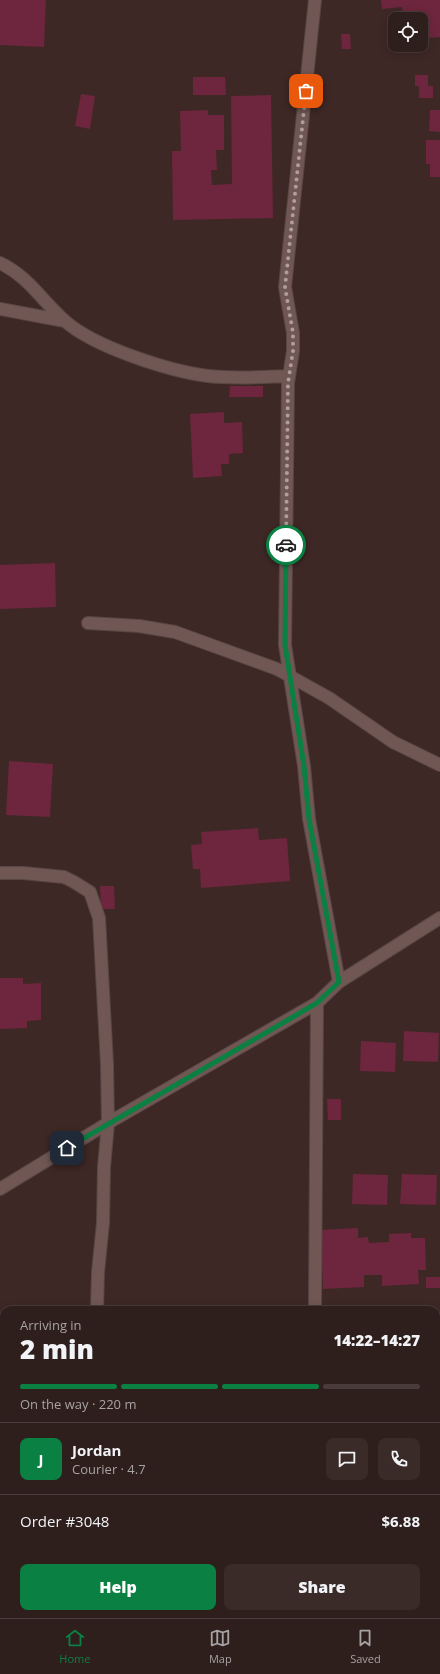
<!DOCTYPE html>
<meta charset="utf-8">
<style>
body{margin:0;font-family:"Open Sans",sans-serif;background:#3a2b29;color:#f1f3f6;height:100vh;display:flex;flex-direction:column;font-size:15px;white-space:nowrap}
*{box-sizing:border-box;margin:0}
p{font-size:13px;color:#a7a2a3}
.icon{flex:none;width:22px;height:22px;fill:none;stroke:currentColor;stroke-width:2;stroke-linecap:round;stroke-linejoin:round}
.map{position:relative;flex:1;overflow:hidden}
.side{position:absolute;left:0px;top:1306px;width:440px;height:312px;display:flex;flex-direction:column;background:#2e1e1c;border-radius:12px 12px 0 0;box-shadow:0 2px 10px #0003,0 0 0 1px #493c3b}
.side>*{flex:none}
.buttons{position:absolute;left:388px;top:12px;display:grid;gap:8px}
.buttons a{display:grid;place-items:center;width:40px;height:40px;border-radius:8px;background:#2e1e1c;box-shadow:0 2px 10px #0003,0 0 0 1px #493c3b;font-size:20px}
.pin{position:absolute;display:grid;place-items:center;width:34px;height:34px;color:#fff;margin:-17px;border-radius:8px;box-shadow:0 2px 6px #0006}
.courier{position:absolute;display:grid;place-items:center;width:40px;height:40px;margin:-20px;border:3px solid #0b8043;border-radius:50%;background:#fff;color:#222;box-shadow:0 1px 5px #0007}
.headline em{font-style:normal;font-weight:800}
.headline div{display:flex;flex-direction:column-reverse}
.headline{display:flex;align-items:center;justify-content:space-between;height:68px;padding:0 20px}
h1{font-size:26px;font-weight:800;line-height:30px}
.bar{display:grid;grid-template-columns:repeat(4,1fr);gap:6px 4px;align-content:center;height:48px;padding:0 20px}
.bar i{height:5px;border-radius:3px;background:#493c3b}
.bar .current{background:#0b8043}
.bar p{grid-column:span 4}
.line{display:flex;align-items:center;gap:10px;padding:0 20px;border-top:1px solid #493c3b}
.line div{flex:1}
.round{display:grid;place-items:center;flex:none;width:42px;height:42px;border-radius:8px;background:#3a2b29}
.button{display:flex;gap:8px;margin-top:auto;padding:8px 20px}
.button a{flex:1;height:46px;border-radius:8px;background:#0b8043;color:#fff;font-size:16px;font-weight:800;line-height:46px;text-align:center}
.button a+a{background:#3a2b29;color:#f1f3f6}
.dock{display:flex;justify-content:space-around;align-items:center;height:56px;border-top:1px solid #493c3b;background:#2e1e1c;font-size:11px;color:#a7a2a3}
.dock a{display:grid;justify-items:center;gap:2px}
.dock .current{color:#0b8043}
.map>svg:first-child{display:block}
.building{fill:#6d263d}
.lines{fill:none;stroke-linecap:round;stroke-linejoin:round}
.street-casing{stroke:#584644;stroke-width:14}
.street{stroke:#705754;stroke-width:12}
.done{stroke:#b09e9c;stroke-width:4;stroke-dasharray:0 7.2}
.route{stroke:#0b8043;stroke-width:5}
</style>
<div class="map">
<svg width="440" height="1618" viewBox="0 0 440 1618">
<rect width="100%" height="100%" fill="#3e2825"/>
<path class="building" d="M 0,0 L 46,0 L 44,47 L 0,45 Z
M 381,0 L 440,0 L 440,37 L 427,38 L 426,26 L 421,26 L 421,19 L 403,19 L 402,7 L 382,9 Z
M 341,34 L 350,34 L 351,49 L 342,49 Z
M 415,75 L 428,75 L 428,86 L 433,86 L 433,98 L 419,98 L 419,86 L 415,86 Z
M 193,77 L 225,77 L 226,95 L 193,95 Z
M 81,94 L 95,96 L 90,129 L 75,126 Z
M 271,95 L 273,218 L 173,220 L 172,151 L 181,151 L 180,111 L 208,110 L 208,115 L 224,115 L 224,150 L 216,150 L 217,170 L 211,170 L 212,185 L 232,184 L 231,96 Z
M 430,110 L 440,110 L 440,132 L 429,131 Z
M 426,140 L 440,140 L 440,177 L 430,177 L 430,164 L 426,164 Z
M 230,386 L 263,386 L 263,397 L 229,397 Z
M 224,412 L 224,423 L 242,422 L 243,453 L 229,454 L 229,464 L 221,464 L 222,476 L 193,478 L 190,414 Z
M 55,563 L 56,607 L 0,609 L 0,565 Z
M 9,761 L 53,764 L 50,817 L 6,815 Z
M 258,828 L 259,840 L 287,838 L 290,881 L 201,888 L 200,869 L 193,869 L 191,845 L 202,844 L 201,832 Z
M 100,886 L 114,886 L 115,909 L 101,909 Z
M 0,978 L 23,978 L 23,984 L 41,983 L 41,1020 L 27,1021 L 27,1028 L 0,1029 Z
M 404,1031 L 439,1033 L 438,1062 L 403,1061 Z
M 361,1041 L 396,1043 L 395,1072 L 360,1071 Z
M 327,1099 L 341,1099 L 341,1120 L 328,1120 Z
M 353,1174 L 388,1175 L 387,1205 L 352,1204 Z
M 402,1174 L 437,1175 L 436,1205 L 400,1204 Z
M 358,1228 L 358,1238 L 368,1237 L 369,1243 L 389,1242 L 389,1234 L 411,1233 L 411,1238 L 425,1238 L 426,1270 L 418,1270 L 419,1284 L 382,1286 L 382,1275 L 364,1275 L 364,1287 L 323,1289 L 321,1230 Z
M 426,1277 L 440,1277 L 440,1288 L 426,1288 Z"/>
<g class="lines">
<defs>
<path id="street" d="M 315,0 L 285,287 L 293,333 L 293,351 L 288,383 L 285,645 L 304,766 L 309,819 L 339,982
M 0,263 C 28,276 42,301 65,321 C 94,347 169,371 208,376 C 235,379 262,377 289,376
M 0,309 L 65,321
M 88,623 L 139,626 L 175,632 L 277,669 L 329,698 L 393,742 L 440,765
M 0,873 L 23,873 L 64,877 L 74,882 L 90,892 L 99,918 L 107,1064 L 108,1123 L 104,1167 L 103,1223 L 98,1272 L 97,1310
M 0,1189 L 108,1123 L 317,1003 L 339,982 L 440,918
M 315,1310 L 317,1003
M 313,1618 L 313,1614"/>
</defs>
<use href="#street" class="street-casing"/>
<use href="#street" class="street"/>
</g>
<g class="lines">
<path class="done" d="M 286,545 L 288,383 L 293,351 L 293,333 L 285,287 L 306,91"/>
<path class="route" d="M 67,1148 L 317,1003 L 339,982 L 309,819 L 304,766 L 285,645 L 286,545"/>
</g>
</svg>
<div class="buttons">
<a><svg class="icon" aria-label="locate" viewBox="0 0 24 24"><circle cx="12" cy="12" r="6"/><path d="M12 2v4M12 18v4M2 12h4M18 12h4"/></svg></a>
</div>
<div class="pin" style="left:306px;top:91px;background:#ea580c"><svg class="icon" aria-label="bag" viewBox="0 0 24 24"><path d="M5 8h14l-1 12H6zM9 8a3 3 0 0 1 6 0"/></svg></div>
<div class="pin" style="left:67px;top:1148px;background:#1f2937"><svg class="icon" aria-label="home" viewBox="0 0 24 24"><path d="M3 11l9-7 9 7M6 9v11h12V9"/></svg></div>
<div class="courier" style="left:286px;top:545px"><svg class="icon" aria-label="car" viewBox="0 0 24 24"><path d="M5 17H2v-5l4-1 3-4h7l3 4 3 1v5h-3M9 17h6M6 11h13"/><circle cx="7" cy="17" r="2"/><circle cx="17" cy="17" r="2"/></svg></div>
<section class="side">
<div class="headline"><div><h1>2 min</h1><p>Arriving in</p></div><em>14:22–14:27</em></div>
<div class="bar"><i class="current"></i><i class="current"></i><i class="current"></i><i></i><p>On the way · 220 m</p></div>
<div class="line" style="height:72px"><b class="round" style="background:#0b8043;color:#fff">J</b><div><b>Jordan</b><p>Courier · 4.7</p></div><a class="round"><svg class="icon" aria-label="chat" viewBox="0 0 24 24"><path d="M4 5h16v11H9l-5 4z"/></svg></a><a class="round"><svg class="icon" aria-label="phone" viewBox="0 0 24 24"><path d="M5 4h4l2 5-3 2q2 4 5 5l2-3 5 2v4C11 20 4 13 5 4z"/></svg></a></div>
<div class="line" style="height:52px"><div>Order #3048</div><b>$6.88</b></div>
<div class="button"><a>Help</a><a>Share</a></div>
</section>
</div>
<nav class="dock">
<a class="current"><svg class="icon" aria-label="home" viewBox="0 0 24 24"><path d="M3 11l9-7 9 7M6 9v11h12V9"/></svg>Home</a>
<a><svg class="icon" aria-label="map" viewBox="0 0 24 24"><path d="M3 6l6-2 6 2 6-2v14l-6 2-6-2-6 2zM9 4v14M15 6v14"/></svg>Map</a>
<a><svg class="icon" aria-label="saved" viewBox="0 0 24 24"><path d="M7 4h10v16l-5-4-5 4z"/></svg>Saved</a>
</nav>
